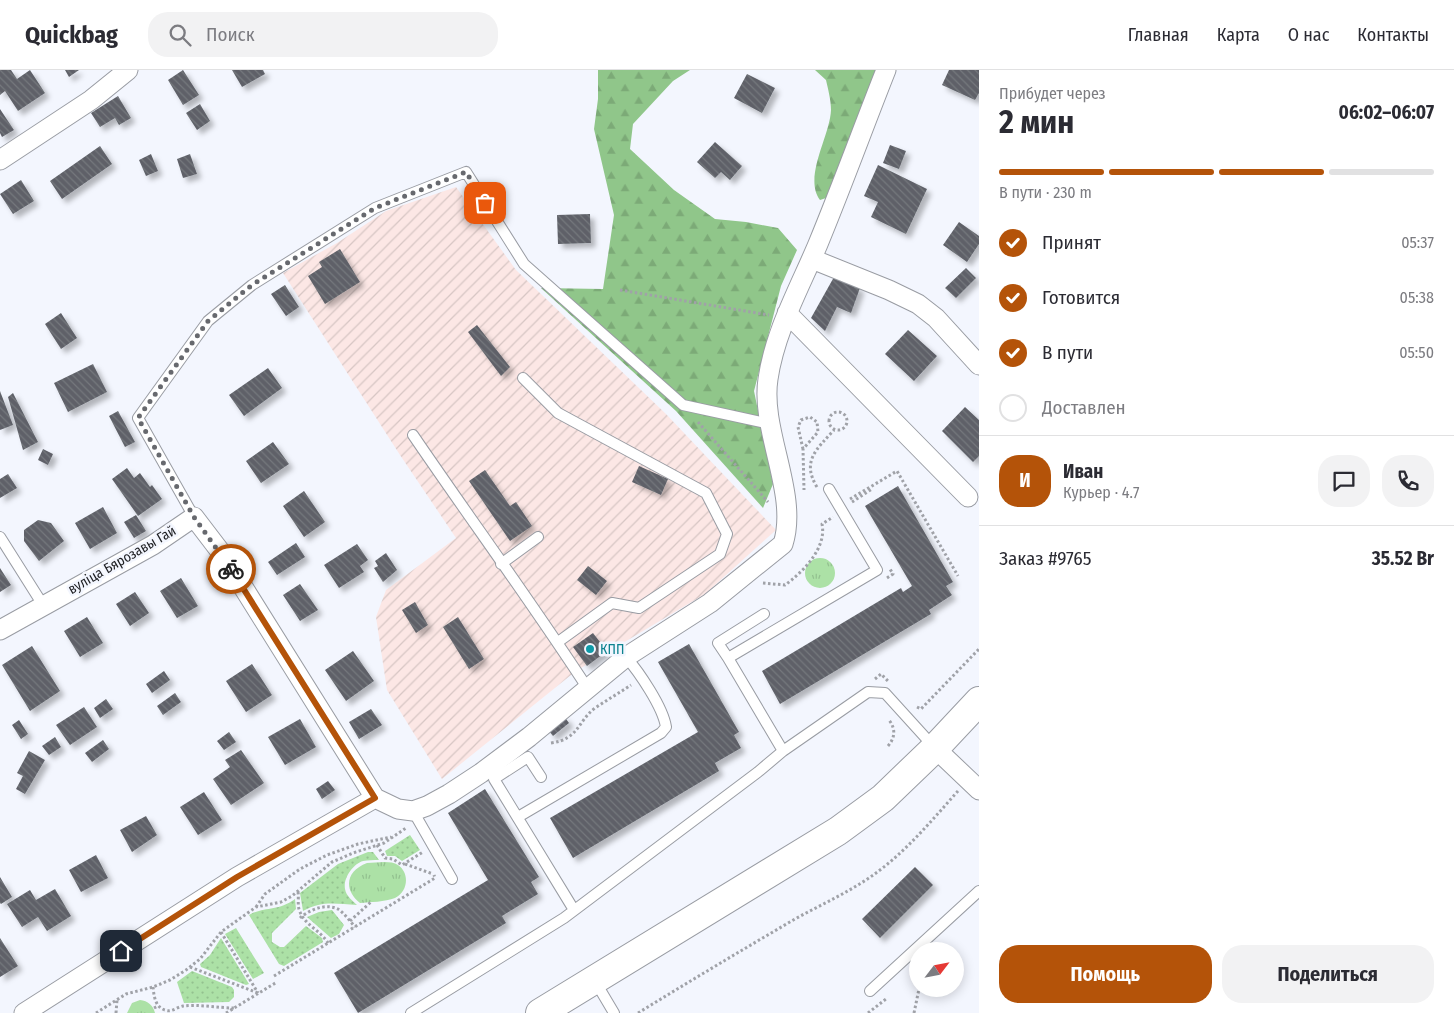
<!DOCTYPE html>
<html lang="ru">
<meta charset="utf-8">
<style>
body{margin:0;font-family:"Fira Sans Condensed",sans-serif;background:#f2f2f3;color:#2b2b33;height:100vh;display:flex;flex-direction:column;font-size:19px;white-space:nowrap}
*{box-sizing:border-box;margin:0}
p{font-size:16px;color:#7c7c81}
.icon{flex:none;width:28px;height:28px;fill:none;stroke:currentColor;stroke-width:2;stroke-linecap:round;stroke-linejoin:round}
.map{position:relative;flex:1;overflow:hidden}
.side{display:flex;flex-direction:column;background:#fff;width:475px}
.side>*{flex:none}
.needle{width:32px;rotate:58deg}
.fabs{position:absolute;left:909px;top:872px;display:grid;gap:10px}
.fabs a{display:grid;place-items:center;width:55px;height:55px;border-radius:50%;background:#fff;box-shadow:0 2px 12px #0003;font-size:25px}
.pin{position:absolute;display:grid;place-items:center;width:42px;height:42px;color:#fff;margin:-21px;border-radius:10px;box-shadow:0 2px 8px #0006}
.courier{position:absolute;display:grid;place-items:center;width:50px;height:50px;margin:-25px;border:4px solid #b45309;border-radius:50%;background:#fff;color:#222;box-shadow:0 1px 6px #0007}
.headline em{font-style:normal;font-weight:700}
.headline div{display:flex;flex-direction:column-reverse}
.headline{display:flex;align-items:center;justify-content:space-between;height:85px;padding:0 20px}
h1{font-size:32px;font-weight:700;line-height:38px}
.bar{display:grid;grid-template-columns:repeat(4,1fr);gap:8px 5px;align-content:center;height:60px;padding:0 20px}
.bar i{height:6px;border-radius:4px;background:#e1e1e2}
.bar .current{background:#b45309}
.bar p{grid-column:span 4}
.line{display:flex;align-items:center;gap:12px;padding:0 20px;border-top:1px solid #e1e1e2}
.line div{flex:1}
.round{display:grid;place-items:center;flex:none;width:52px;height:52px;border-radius:20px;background:#f2f2f3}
ol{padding:0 20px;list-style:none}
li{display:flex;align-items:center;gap:15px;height:55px}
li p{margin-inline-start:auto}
li .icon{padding:5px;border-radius:50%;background:#b45309;color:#fff;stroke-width:4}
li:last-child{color:#7c7c81}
li i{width:28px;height:28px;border:2px solid #e1e1e2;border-radius:50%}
.action{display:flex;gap:10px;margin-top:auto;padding:10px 20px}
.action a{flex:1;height:58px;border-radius:20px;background:#b45309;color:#fff;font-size:20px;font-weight:700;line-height:58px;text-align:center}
.action a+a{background:#f2f2f3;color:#2b2b33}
header{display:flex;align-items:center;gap:30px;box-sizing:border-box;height:70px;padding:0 25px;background:#fff;border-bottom:1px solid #e1e1e2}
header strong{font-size:24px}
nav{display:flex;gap:28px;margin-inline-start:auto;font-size:18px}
.search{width:350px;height:45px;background:#f2f2f3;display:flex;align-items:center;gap:12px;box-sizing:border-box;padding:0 18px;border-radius:20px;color:#7c7c81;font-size:19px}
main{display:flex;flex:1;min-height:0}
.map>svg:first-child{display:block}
.industrial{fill:url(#industrial-furrows)}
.grass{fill:url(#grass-dots)}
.forest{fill:url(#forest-firs)}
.park{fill:url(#park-tufts)}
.building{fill:url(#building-back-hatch);filter:url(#shadow)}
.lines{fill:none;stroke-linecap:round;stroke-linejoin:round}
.service-casing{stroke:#999ca3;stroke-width:12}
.minor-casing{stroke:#999ca3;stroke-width:21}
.secondary-casing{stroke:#999ca3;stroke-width:30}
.path{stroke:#a0a2a8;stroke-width:3;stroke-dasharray:2.5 2.5;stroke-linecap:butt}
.service{stroke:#fff;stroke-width:10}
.minor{stroke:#fff;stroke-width:19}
.secondary{stroke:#fff;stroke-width:28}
.done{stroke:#67696e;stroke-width:5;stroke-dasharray:0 9}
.route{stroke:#b45309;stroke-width:6}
.culture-dot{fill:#0f9aa8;stroke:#f3f6fe;stroke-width:2}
.labels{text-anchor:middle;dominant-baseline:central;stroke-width:5;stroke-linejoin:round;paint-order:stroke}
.street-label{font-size:14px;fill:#1c1d20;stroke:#f3f6fe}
.culture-label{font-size:14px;fill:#0d838f;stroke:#f3f6fe;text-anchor:start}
</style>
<header>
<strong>Quickbag</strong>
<div class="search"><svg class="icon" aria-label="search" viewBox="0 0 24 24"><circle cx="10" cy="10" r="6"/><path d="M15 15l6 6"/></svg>Поиск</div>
<nav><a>Главная</a><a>Карта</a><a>О нас</a><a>Контакты</a></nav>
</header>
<main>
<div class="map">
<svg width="979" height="943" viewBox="0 0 979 943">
<defs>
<pattern id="industrial-furrows" width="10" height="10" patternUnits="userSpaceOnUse" patternTransform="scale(1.25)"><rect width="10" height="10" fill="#fce7e5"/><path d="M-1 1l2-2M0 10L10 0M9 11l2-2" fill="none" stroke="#d7c6c4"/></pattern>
<pattern id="grass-dots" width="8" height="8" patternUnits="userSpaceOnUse" patternTransform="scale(1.25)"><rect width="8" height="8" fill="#ace1a6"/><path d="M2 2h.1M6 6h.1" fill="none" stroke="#93c18f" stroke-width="1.8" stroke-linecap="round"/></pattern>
<pattern id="forest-firs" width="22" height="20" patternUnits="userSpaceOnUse" patternTransform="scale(1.25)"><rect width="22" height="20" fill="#90c68a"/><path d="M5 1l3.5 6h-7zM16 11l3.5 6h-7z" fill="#7caa77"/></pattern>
<pattern id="park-tufts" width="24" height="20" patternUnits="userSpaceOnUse" patternTransform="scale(1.25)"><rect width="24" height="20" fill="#ace1a6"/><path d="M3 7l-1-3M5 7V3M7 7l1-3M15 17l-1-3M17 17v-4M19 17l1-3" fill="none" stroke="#93c18f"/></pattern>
<pattern id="building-back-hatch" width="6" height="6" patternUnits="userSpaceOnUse" patternTransform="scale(1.25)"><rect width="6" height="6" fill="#5e6168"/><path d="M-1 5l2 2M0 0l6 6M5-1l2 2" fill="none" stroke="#75787d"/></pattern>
<filter id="shadow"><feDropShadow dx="4.5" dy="4.5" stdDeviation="2.5" flood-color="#0004"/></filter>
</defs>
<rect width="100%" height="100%" fill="#f3f6fe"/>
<path class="industrial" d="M 456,117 L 516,200 L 666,344 L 776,460 L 705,524 L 576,601 L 442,709 L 387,620 L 376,547 L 386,520 L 456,468 L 400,385 L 283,203 L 337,173 L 386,141 Z"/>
<path class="grass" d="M 410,765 L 420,780 L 402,791 L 395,786 L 387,786 L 385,781 Z
M 368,782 L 373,782 L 379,790 C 374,790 368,790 363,791 C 353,794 343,808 345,819 C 346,826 353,831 357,835 C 336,834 323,830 303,841 L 300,823 L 338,794 Z
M 295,829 L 296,839 L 272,863 L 272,872 L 280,877 L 284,877 L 306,856 L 322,868 L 323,872 L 284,896 L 279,894 L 249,845 C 265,836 277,842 295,829 Z
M 332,840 L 344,855 L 339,864 L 331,868 L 307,847 L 319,842 Z
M 236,858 L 264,903 L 253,909 L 225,864 Z
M 221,868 L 249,914 L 246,915 L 201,897 L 200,894 L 210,885 Z
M 192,901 L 232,917 L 234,920 L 234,927 L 229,932 L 184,933 L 177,912 Z"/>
<path class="forest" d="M 598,0 L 690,0 L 673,11 L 633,54 L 630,79 L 674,120 L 715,149 L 746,152 L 778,158 L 797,180 L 781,216 L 754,321 L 773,414 L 763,438 L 676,341 L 541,218 L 603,219 L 614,145 L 594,59 L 598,29 Z
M 815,0 L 877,0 L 829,127 L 820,130 C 803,107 830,66 831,40 C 831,30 828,19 826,10 Z"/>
<path class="park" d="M805 503a15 15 0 1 1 30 0a15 15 0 1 1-30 0Z
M 367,793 C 376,793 390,790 398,795 C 410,803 408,822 395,828 C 385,832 370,832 360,833 C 343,819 346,801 367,793 Z
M 140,930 C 148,931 153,935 155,943 L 127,943 L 132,933 Z"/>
<path class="building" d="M 0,0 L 11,0 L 17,9 L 30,0 L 45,23 L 18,41 L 5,21 L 0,25 Z
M 65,0 L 79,0 L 69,7 Z
M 183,0 L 199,25 L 183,35 L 168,10 Z
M 232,0 L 263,0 L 265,4 L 242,17 Z
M 949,0 L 979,0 L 979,23 L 975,30 L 942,15 Z
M 747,4 L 775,18 L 762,43 L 734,28 Z
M 118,26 L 131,48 L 119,55 L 115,48 L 100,57 L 91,43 Z
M 200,34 L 210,51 L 197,60 L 186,43 Z
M 0,39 L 14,60 L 2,67 L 0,63 Z
M 715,72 L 742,96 L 730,110 L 721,102 L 715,108 L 697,92 Z
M 890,75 L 906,81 L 899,99 L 883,93 Z
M 100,76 L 112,94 L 62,129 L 50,111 Z
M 151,84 L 158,101 L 146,106 L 139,90 Z
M 190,84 L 197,104 L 183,108 L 177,89 Z
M 878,95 L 927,119 L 906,164 L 871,147 L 878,132 L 864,126 Z
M 21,110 L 34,131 L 13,144 L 0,124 Z
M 590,144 L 591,173 L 558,174 L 557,145 Z
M 959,152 L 979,166 L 979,174 L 967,192 L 943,175 Z
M 340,179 L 360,212 L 325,234 L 308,206 L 322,197 L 319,192 Z
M 966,198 L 976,208 L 956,228 L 945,218 Z
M 834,207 L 860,218 L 851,243 L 837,237 L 825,261 L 811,248 Z
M 285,215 L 299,237 L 286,246 L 271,224 Z
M 61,243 L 77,268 L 61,279 L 45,254 Z
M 477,255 L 510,297 L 501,306 L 468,262 Z
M 908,260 L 937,286 L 914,311 L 885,284 Z
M 93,294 L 107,322 L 68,342 L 54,313 Z
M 268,298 L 282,318 L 244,346 L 229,325 Z
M 0,321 L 13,355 L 0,360 Z
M 13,323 L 38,372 L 23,380 L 8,327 Z
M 965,337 L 979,350 L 979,386 L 973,392 L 942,361 Z
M 118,341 L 135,372 L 125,377 L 109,346 Z
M 273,372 L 289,394 L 261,413 L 246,391 Z
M 43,379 L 53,384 L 48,395 L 38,390 Z
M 639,396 L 668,409 L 661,425 L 632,412 Z
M 127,398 L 134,408 L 140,403 L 150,417 L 152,415 L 162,429 L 138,446 L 112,409 Z
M 485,400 L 510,436 L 516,432 L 532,456 L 510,471 L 469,411 Z
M 8,404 L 17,418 L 0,428 L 0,409 Z
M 898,416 L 953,512 L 946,516 L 952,525 L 929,540 L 931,544 L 780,634 L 762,601 L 901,518 L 903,522 L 912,516 L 865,436 Z
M 304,421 L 325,452 L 304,467 L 283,436 Z
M 103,437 L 117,463 L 90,479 L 75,453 Z
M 136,445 L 146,461 L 134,468 L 124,452 Z
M 38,450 L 51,453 L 64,471 L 39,491 L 24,471 L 24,460 Z
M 296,473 L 305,487 L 277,505 L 268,492 Z
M 357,474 L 368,490 L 360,496 L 364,502 L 339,518 L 324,495 Z
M 386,483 L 397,500 L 383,512 L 374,498 L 378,496 L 375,491 Z
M 588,496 L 607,511 L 596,525 L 577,510 Z
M 0,498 L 11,515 L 0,522 Z
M 181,508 L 198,536 L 177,548 L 160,521 Z
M 300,514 L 318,540 L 300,551 L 283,525 Z
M 135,522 L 149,543 L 130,556 L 116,534 Z
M 415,532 L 428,555 L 416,563 L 402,540 Z
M 87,547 L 103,573 L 80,587 L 64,561 Z
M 458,547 L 484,589 L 469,599 L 443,557 Z
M 593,563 L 607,581 L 587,596 L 573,577 Z
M 689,574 L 739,662 L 734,665 L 741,678 L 715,693 L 719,701 L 573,788 L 550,748 L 698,662 L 658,592 Z
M 32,576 L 60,621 L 30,641 L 2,595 Z
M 353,581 L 374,611 L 346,631 L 325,600 Z
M 252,594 L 272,625 L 246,642 L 226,611 Z
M 164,601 L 170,610 L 152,623 L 146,614 Z
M 175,623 L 181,632 L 163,645 L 157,636 Z
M 106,629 L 113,639 L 100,648 L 94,638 Z
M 84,637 L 97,657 L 70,675 L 56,655 Z
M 371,639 L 382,655 L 359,669 L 349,652 Z
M 564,646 L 569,653 L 553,666 L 548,660 Z
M 300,649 L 316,677 L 285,695 L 268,667 Z
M 19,650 L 28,664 L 21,669 L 12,655 Z
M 229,662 L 236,672 L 224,680 L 217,671 Z
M 55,667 L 61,677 L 49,685 L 42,676 Z
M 103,670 L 109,679 L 92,692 L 85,683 Z
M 241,680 L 264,713 L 231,735 L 213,709 L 230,697 L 225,690 Z
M 29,681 L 45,690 L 25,724 L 16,719 L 23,706 L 17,703 Z
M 328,711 L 335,720 L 322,729 L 316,719 Z
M 485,719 L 539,807 L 531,812 L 538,824 L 502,846 L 506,853 L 358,943 L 334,903 L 488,810 L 448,743 Z
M 204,722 L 222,750 L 198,765 L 180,737 Z
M 146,746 L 157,765 L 132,782 L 120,760 Z
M 96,785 L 108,808 L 81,822 L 69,800 Z
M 915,797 L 933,815 L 880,868 L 862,849 Z
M 0,807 L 12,827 L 1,834 L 0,833 Z
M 55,819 L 71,846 L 47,861 L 38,847 L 22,857 L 7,834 L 30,820 L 36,830 Z
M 0,868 L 18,896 L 0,907 Z"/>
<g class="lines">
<defs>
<path id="service" d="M 523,308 L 558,343 L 706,423 L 727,464 L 720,484 L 639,538 L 612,533 L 558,572
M 413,365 C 471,450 532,533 588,619
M 194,447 L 138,348 L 208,251 L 252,215 L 375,138 L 466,102 L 524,194 L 683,335 L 770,354
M 0,467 L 43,535
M 501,494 L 538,467
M 728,588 L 718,573 L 764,544
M 783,681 L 728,588 L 877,500 L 829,419
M 541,707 L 528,687 L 494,709 L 574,840
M 413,741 L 452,809
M 518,747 L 661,663 L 666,657 C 663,637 639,602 626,587
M 595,911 L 614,943
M 870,921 L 979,821
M 411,943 L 564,848 L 758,702 L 783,681 L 868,622 L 885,623 L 934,677"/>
<path id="minor" d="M 0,90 L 91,30 L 128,0
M 812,189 L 889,220 L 918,234 L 936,248 L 979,295
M 787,243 L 968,427
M 0,560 L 153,475 L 194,447 L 223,485 L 375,728
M 935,678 L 979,720
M 375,728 L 398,739 L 413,741 L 427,736 L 449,724 L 481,703 L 529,667 L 626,587 L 710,533 L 783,474 C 799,424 760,361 768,309 C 775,261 800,217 818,174 C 842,116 863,58 886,0
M 24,943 L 237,807 L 375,728"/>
<path id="secondary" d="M 540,943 L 838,761 L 883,728 L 935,678 L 979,631"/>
</defs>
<use href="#service" class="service-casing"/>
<use href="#minor" class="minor-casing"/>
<use href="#secondary" class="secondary-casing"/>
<path class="path" d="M 620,220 L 769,245
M829 351a9 9 0 1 1 18 0a9 9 0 1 1-18 0Z
M 698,352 L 768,432
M 803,379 L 798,357 L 801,350 L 810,347 L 817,352 L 818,362 L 803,379 L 804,420
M 817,417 C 801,391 817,379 834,360
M 850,429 L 897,401 L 958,506
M 852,432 L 872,419
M 887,508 L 893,504 L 890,499
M 763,513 L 785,515 C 803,502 827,478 822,454 L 833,447
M 875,609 L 881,604 L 888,611
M 917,637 L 921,639 L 979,579
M 551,673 C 579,669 577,652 595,638 C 607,630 619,623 631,615
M 888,676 C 895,668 896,659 889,650
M 377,775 L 385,788 L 393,789 L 402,795 L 423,782
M 405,794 L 433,804
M 298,822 C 299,828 297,836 300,842 C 305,855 321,861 328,873
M 256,837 L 265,824 L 300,799 L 327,785 L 358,774 L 391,767
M 300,848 C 309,840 325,833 338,839 C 344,843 350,851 355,857
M 350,851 L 372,831
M 221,862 L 258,923
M 190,897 L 258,923
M 274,906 L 435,808 L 434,805
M 153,917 C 154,926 155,937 165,940 C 171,943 177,937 183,936 C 198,934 219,938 234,938
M 154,938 L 158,936
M 96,943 L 126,924 L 153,917 L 170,910 L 186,900 L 200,889 L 221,862 L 256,837 L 281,832 L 292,826 L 332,792 L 353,783 L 384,773 L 406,758
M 116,943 L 117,930
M 226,943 L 277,912
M 638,943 C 690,911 742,880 795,849 C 824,833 854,820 880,800 C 910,777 933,749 958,721
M 868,943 L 886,929
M 914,943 L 919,919"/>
<use href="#service" class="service"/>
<use href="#minor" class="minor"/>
<use href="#secondary" class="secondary"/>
</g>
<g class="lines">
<path class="done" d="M 231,499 L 194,447 L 138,348 L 208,251 L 252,215 L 375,138 L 466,102 L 485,133"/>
<path class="route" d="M 121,881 L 237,807 L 375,728 L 231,499"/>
</g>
<circle class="culture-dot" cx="590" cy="579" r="5"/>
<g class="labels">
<g class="street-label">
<text transform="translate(122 490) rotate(-30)">вуліца Бярозавы Гай</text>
</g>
<g class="culture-label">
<text x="600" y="579">КПП</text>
</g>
</g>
</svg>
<div class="fabs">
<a><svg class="needle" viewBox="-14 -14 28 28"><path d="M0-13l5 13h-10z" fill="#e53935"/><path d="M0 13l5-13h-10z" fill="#7c7c81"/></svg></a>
</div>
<div class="pin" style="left:485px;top:133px;background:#ea580c"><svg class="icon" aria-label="bag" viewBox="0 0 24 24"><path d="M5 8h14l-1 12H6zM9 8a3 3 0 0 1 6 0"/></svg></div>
<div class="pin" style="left:121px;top:881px;background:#1f2937"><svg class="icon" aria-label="home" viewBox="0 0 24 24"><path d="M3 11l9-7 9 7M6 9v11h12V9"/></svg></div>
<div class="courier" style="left:231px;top:499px"><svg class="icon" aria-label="bike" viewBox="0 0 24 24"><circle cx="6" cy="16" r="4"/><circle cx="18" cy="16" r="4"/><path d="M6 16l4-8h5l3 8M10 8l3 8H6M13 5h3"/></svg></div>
</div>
<section class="side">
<div class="headline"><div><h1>2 мин</h1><p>Прибудет через</p></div><em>06:02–06:07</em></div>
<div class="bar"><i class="current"></i><i class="current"></i><i class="current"></i><i></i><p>В пути · 230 m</p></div>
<ol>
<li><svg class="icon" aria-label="check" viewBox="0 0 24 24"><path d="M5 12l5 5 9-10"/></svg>Принят<p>05:37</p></li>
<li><svg class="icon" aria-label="check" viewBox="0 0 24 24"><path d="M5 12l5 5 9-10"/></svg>Готовится<p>05:38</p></li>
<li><svg class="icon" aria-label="check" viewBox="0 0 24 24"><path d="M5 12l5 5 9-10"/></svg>В пути<p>05:50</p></li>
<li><i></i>Доставлен</li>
</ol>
<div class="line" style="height:90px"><b class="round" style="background:#b45309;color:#fff">И</b><div><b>Иван</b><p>Курьер · 4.7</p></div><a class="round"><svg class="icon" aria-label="chat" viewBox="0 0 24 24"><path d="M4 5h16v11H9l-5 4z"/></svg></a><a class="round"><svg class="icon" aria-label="phone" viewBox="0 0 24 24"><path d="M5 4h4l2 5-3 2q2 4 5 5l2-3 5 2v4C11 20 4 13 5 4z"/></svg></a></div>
<div class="line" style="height:65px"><div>Заказ #9765</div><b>35.52 Br</b></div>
<div class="action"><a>Помощь</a><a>Поделиться</a></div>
</section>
</main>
